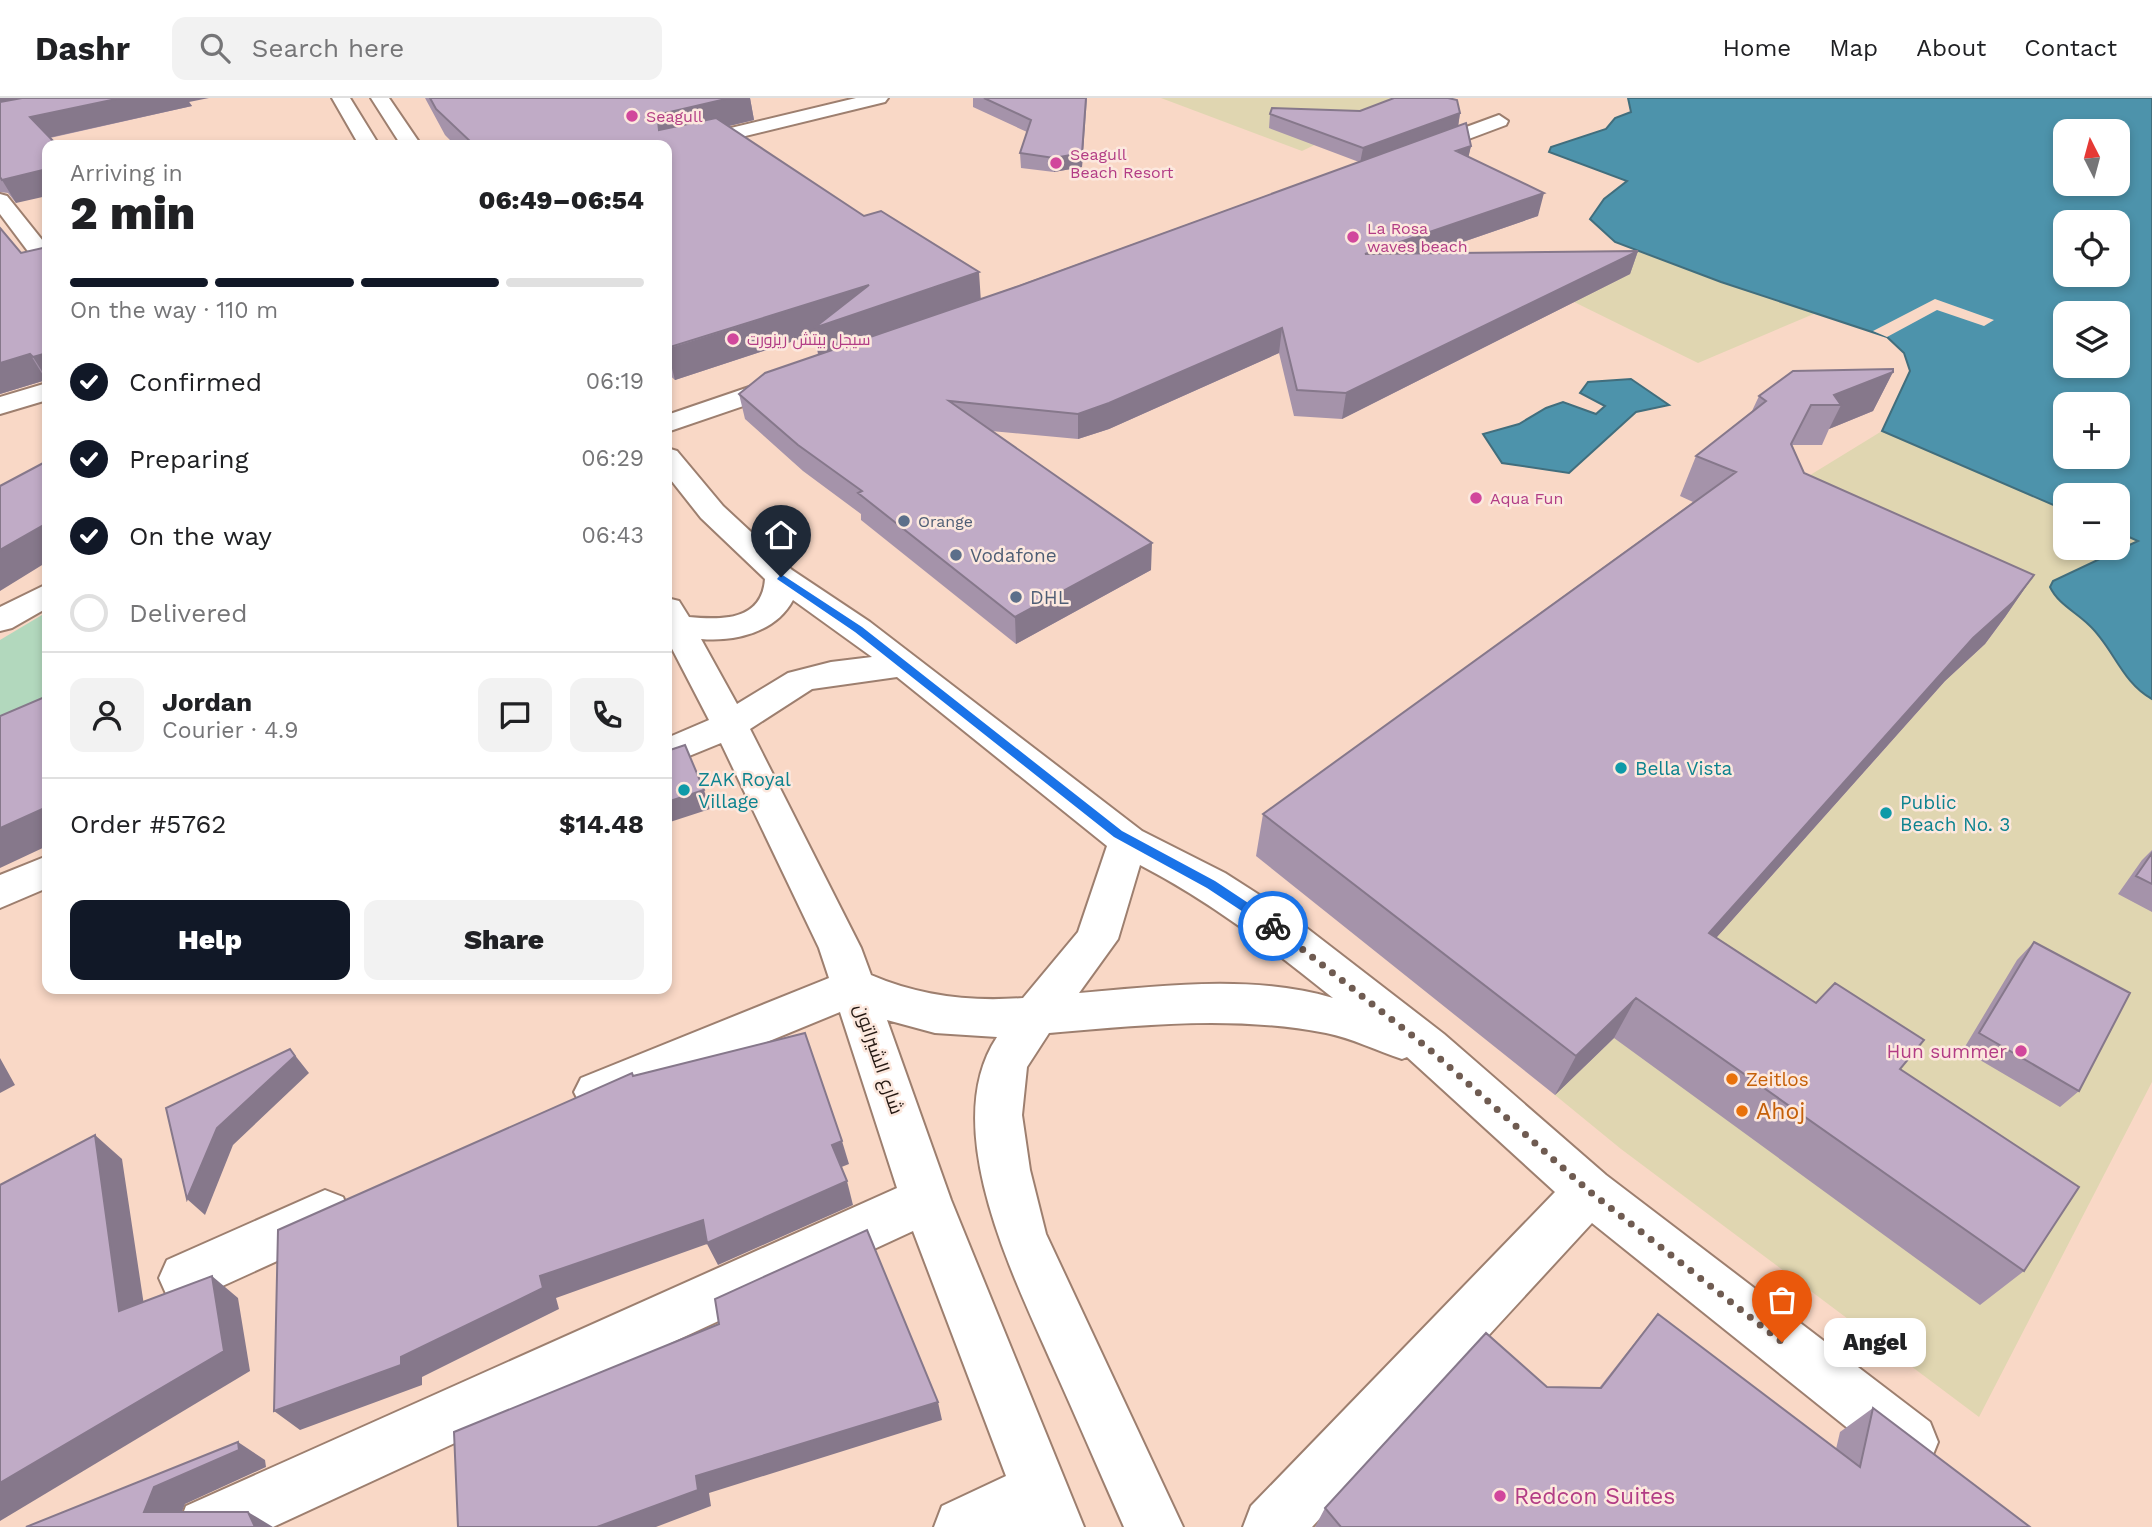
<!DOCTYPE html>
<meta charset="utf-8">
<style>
body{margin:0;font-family:"Work Sans",Cairo,sans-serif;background:#f2f2f2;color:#202124;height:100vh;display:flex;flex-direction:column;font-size:26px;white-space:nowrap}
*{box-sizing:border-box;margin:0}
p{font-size:23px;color:#757577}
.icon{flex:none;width:38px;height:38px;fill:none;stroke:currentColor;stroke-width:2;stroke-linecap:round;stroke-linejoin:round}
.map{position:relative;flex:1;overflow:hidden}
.side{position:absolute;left:42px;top:42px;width:630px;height:854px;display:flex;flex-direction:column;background:#fff;border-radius:14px;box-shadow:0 4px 10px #0003}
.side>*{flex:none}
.needle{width:46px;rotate:354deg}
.fabs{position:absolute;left:2053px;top:21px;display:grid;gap:14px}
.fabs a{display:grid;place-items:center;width:77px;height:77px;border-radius:14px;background:#fff;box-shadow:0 4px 10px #0003;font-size:35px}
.pin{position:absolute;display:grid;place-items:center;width:60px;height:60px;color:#fff;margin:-72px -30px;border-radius:50% 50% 50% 0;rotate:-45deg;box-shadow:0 0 7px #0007}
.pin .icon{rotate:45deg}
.courier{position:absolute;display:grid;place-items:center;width:70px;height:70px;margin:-35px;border:5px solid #1a73e8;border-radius:50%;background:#fff;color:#222;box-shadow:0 2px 9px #0007}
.bubble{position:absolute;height:49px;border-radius:14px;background:#fff;box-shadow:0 4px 10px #0003;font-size:23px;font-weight:800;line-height:49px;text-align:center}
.head em{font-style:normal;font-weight:800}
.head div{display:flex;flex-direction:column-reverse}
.head{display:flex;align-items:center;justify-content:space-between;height:119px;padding:0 28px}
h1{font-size:46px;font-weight:800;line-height:52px}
.bar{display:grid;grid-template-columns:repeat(4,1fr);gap:10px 7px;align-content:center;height:84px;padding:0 28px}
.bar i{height:9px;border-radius:5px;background:#e0e0e0}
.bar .current{background:#111827}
.bar p{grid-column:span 4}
.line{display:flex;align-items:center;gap:18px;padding:0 28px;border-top:2px solid #e0e0e0}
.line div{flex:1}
.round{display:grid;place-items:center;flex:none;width:74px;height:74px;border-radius:14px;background:#f2f2f2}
ol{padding:0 28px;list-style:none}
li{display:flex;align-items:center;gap:21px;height:77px}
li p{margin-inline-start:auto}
li .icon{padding:7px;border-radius:50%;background:#111827;color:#fff;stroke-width:4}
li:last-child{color:#757577}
li i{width:38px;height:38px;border:4px solid #e0e0e0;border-radius:50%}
.action{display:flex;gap:14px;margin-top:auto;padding:14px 28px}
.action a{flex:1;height:80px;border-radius:14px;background:#111827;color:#fff;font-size:28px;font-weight:800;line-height:80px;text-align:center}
.action a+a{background:#f2f2f2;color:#202124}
header{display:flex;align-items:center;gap:42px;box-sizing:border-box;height:98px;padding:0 35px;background:#fff;border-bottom:2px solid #e0e0e0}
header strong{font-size:33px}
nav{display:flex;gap:38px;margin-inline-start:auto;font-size:24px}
.search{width:490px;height:63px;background:#f2f2f2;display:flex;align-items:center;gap:18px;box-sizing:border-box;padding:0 24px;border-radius:14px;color:#757577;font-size:26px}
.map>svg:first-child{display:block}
.green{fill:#b2d8bd}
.sand{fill:#e0d6b1}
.water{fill:#4d93ab;stroke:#416e7d;stroke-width:2;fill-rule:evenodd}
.pier{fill:#f9d8c6}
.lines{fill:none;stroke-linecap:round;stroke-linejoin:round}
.minor-casing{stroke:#9d7f6f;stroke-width:4}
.minor{fill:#fff;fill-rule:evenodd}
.wall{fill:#a593aa}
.shaded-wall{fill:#86788b}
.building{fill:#c0abc6;stroke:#86788b;stroke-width:2}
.route{fill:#1a73e8}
.done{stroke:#6f5b51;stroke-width:7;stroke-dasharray:0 12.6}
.hotel-dot{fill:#d1479c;stroke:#fce8de;stroke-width:2.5}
.service-dot{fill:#5c6f8a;stroke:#fce8de;stroke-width:2.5}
.culture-dot{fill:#0f9aa8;stroke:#fce8de;stroke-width:2.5}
.food-dot{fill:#e8710a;stroke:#fce8de;stroke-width:2.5}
.labels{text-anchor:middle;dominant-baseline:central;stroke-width:5;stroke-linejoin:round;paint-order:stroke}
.far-hotel-label{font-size:16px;fill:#b23c85;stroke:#fce8de;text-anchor:start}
.far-service-label{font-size:16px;fill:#4e5e75;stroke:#fce8de;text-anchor:start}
.service-label{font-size:19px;fill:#4e5e75;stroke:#fce8de;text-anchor:start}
.culture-label{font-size:19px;fill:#0d838f;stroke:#fce8de;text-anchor:start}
.hotel-label{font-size:19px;fill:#b23c85;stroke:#fce8de;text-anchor:end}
.street-label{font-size:19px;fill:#241812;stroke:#fce8de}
.food-label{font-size:19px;fill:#c56008;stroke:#fce8de;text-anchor:start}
.near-food-label{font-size:23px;fill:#c56008;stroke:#fce8de;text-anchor:start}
.near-hotel-label{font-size:23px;fill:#b23c85;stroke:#fce8de;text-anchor:start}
</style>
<header>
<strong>Dashr</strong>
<div class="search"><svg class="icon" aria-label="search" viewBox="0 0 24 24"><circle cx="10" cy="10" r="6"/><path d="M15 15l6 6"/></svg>Search here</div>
<nav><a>Home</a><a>Map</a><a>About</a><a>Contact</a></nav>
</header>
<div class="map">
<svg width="2152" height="1429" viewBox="0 0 2152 1429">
<rect width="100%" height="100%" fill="#f9d8c6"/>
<path class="green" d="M 47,514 L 47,604 L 0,623 L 0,542 Z"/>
<path class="sand" d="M 1161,0 L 1425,0 L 1362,24 L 1302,53 Z
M 1639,152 L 1816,215 L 1698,265 L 1568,201 Z
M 1882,333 L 2065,412 L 2065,450 L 2118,450 L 2118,434 L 2139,443 L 2053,483 L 2050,489 L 2091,528 L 2122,573 L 2152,601 L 2152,984 L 1979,1319 L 1621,1051 L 1555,997 L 1710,847 L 1945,583 L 1985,546 L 2005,519 L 1763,406 Z"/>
<path class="water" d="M 1628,0 L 2152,0 L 2152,601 C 2122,585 2113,549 2089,527 C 2076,514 2058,506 2050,489 L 2053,483 L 2138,443 L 2118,434 L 2118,397 L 2065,397 L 2065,412 L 1882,333 L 1910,273 L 1904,255 L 1887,239 L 1721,184 L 1615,144 L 1590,121 L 1604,101 L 1627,83 L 1549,54 L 1551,49 L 1606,31 L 1615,20 L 1631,14 ZM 2065,33 L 2118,33 L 2118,86 L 2065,86 ZM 2065,124 L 2118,124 L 2118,177 L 2065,177 ZM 2065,215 L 2118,215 L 2118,268 L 2065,268 ZM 2065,306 L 2118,306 L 2118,359 L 2065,359 Z
M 1631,281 L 1669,307 L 1636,314 L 1569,375 L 1502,365 L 1483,336 L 1519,326 L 1546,310 L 1563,304 L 1596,316 L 1605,308 L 1580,295 L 1588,284 Z"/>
<path class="pier" d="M 1935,201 L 1994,222 L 1984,228 L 1937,212 L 1887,239 L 1873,233 Z"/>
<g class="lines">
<defs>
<path id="minor" d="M 332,0 L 350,0 L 379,47 L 359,47 Z
M 371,0 L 389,0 L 421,47 L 401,47 Z
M 856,0 L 888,0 L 885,4 L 667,57 L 667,47 L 660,47 Z
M 1499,17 L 1508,23 L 1506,27 L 1426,57 L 1419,59 L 1409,53 L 1412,49 Z
M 0,96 L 7,98 L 47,148 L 47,170 L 39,168 L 0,116 Z
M 790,275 L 799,277 L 803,283 L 799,289 L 667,334 L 667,317 Z
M 47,285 L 47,302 L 0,316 L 0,299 Z
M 667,350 L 677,353 L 723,408 L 792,472 L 870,524 L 1142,733 L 1225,775 L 1286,814 L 1444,936 L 1606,1077 L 1930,1324 L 1938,1344 L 1930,1364 L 1910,1372 L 1890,1364 L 1592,1125 L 1312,1429 L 1243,1429 L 1251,1408 L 1555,1094 L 1407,959 L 1402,961 C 1377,953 1352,940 1326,935 C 1233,917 1142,927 1049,935 L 1027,969 L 1022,1017 L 1030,1072 L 1046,1136 L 1183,1429 L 1124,1429 C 1100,1375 1077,1321 1053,1268 C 1015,1181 937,1029 997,939 L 935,935 L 887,922 L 951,1102 L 1084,1429 L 934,1429 L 942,1408 L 1006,1378 L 913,1133 L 273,1429 L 178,1429 L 186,1408 L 897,1090 L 840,914 L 597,1014 L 581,1008 L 574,994 L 581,980 L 829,880 L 819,850 L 721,645 L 667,667 L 667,640 L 709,622 L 667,541 L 667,500 L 679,503 L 689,519 C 722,522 762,523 765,481 L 701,420 L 667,377 ZM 793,502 L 872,559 L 831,564 L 788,575 L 737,606 L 701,541 C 736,544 776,534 793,502 ZM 897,579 L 1107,748 L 1078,834 L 1023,900 C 970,904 920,898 871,877 L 861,850 L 750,631 L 812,591 ZM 1140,767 C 1211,804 1271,850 1333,900 C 1252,876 1161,888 1079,895 L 1118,841 Z
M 47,486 L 47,510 L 12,530 L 0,533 L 0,509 Z
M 47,758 L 47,790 L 0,810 L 0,777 Z
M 325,1092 L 343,1099 L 350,1116 L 343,1133 L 185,1205 L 167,1198 L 159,1180 L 167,1162 Z"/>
</defs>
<use href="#minor" class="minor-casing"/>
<use href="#minor" class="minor"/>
</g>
<path class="wall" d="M 0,0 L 189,4 L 192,8 L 50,40 L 16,105 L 8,95 L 0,94 Z
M 425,0 L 750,0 L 754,22 L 728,28 L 981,201 L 1359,64 L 1269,30 L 1270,16 L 1360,13 L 1460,15 L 1458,28 L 1471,48 L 1468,59 L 1538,118 L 1431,155 L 1638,153 L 1630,176 L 1342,321 L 1294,318 L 1279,255 L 1109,331 L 1078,341 L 991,333 L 1151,472 L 1016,546 L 861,422 L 861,416 L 803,373 L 745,321 L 739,296 L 818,257 L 815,236 L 675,282 L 667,275 L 667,47 L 455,47 L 445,37 Z
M 973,0 L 1087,0 L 1082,69 L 1054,74 L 1021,70 L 1020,55 L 1027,34 L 973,9 Z
M 47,149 L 47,283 L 46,282 L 0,296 L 21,155 Z
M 1893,274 L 1873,313 L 1829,331 L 1822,347 L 1792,347 L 1804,375 L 2034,477 L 2005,519 L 1985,546 L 1945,583 L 1716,840 L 1900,971 L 2024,1173 L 1980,1207 L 1614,940 L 1555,997 L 1256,758 L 1263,716 L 1693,404 L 1680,398 L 1696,358 L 1752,313 L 1759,298 Z
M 2152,752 L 2152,814 L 2118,796 L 2142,762 Z
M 2034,844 L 2079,993 L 2060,1009 L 1963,952 L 2017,862 Z
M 1658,1216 L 1836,1351 L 1840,1334 L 1873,1310 L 2030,1429 L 1315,1429 L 1325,1410 L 1599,1290 L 1636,1243 Z"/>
<path class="shaded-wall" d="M 0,0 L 59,0 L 0,11 Z
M 121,0 L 209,0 L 189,4 L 192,8 L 43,41 L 30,19 Z
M 730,0 L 750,0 L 754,22 L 663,44 L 651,20 L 653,18 Z
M 1086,0 L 1082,69 L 1054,74 L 1054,60 Z
M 1460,15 L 1458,29 L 1360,65 L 1363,50 Z
M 1471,48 L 1466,70 L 1456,53 Z
M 47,71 L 47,98 L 16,105 L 2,82 Z
M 1544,95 L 1538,118 L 1361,179 L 1365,156 Z
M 1638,153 L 1630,176 L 1342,321 L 1346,295 Z
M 979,174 L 981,204 L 819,261 L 815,236 L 675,282 L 667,251 L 869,187 Z
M 1282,230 L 1279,255 L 1109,331 L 1078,341 L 1078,316 Z
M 47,255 L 47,281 L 33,259 Z
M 30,256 L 46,282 L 0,296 L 0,265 Z
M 1893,274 L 1873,313 L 1829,331 L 1841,307 L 1834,297 Z
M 47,425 L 47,464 L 0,493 L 0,452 Z
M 1152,445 L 1151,472 L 1016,546 L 1015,519 Z
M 2034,477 L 2005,519 L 1985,546 L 1945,583 L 1684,876 L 1709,835 L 1973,540 Z
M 704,692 L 710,711 L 667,725 L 667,704 Z
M 47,709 L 47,748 L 0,770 L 0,730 Z
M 1636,900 L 1614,940 L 1555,997 L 1576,958 Z
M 290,951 L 309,975 L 233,1047 L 205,1117 L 187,1101 L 217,1030 Z
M 0,960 L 15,987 L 0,995 Z
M 95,1037 L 122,1061 L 148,1234 L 119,1213 Z
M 842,1043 L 849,1066 L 839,1070 L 832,1047 Z
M 847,1083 L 853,1107 L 718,1167 L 707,1146 L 556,1200 L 559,1211 L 422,1279 L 422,1287 L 300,1332 L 274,1313 L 401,1259 L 540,1178 L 703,1122 Z
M 212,1178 L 238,1200 L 250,1273 L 0,1423 L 0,1385 Z
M 938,1304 L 942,1322 L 709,1395 L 711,1408 L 656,1429 L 597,1429 L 696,1378 Z
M 238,1344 L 265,1362 L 266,1369 L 185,1406 L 176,1429 L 144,1414 L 154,1389 Z
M 248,1414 L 273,1429 L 255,1429 Z"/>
<path class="building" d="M 22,0 L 121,0 L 30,19 L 57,47 L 47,47 L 47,71 L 2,82 L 0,79 L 0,4 Z
M 430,0 L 730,0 L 653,18 L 651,20 L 658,23 L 659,32 L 716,20 L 864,118 L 881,113 L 979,174 L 814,230 L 869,187 L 667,250 L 667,47 L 459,47 L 458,46 L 471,44 L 436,11 Z
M 984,0 L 1086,0 L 1082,55 L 1054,60 L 1020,55 L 1031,22 Z
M 1394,0 L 1448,0 L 1457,2 L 1460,15 L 1363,50 L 1270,16 L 1272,10 L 1360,13 Z
M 1466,25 L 1471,48 L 1456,53 L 1544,95 L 1365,156 L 1638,153 L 1346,295 L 1297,292 L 1282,230 L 1109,305 L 1078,316 L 949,303 L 1152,445 L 1015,519 L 858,395 L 862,393 L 798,347 L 739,296 L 765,275 L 1016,189 Z
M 0,130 L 21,155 L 47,149 L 47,255 L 33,259 L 30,256 L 0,265 Z
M 1893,271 L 1893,274 L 1834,297 L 1841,307 L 1811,307 L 1791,346 L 1804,375 L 2034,477 L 2013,504 L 1973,540 L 1709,835 L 1816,905 L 1835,885 L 1924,942 L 1900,971 L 2079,1089 L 2024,1173 L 1636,900 L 1576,958 L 1263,716 L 1736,374 L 1696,358 L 1766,303 L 1759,298 L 1793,273 Z
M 47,363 L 47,425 L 0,452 L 0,388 Z
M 47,598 L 47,709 L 0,730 L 0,618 Z
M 685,647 L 704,692 L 667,704 L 667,653 Z
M 2152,755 L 2152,786 L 2136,778 Z
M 2034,844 L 2130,895 L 2079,993 L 1979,935 Z
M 805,935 L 842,1043 L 832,1047 L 847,1083 L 707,1145 L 703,1122 L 540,1178 L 543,1190 L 401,1259 L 401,1267 L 274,1313 L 278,1132 L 632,975 L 633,978 Z
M 290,951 L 295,958 L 217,1030 L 187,1101 L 166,1010 Z
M 95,1037 L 119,1213 L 212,1178 L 224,1253 L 0,1385 L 0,1087 Z
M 867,1132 L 938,1304 L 696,1378 L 698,1392 L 597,1429 L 458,1429 L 454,1334 L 719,1226 L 715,1201 Z
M 1658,1216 L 1860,1369 L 1873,1310 L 2030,1429 L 1341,1429 L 1325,1410 L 1486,1235 L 1547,1289 L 1601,1290 Z
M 238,1344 L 239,1352 L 154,1389 L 144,1414 L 248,1414 L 255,1429 L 26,1429 Z"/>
<path class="route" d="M 781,476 L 862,529 L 1122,733 L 1215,783 L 1277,824 L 1277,831 L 1269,831 L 1207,790 L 1114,739 L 855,534 L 777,481 Z"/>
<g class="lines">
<path class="done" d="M 1273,828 L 1428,950 L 1589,1093 L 1782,1244"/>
</g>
<g class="hotel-dot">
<circle cx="632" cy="18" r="7"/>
<circle cx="1056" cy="65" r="7"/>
<circle cx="1353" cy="139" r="7"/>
<circle cx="733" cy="241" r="7"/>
<circle cx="1476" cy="400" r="7"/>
<circle cx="2021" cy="953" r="7"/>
<circle cx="1500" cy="1398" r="7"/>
</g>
<g class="service-dot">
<circle cx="904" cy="423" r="7"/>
<circle cx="956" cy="457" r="7"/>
<circle cx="1016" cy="499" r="7"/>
</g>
<g class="culture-dot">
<circle cx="1621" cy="670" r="7"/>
<circle cx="684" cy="692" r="7"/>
<circle cx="1886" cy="715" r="7"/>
</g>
<g class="food-dot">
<circle cx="1732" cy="981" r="7"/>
<circle cx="1742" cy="1013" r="7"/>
</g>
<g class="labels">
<g class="far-hotel-label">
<text x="646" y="18">Seagull</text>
<text x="1070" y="56">Seagull<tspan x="1070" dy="18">Beach Resort</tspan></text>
<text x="1367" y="130">La Rosa<tspan x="1367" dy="18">waves beach</tspan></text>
<text x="747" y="241">سيجل بيتش ريزورت</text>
<text x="1490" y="400">Aqua Fun</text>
</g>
<g class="far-service-label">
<text x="918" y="423">Orange</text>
</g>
<g class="service-label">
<text x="970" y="457">Vodafone</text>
<text x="1030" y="499">DHL</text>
</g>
<g class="culture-label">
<text x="1635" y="670">Bella Vista</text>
<text x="698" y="681">ZAK Royal<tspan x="698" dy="22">Village</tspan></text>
<text x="1900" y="704">Public<tspan x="1900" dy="22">Beach No. 3</tspan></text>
</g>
<g class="hotel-label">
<text x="2007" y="953">Hun summer</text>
</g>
<g class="street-label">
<text transform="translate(879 961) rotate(71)">شارع الشيراتون</text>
</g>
<g class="food-label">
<text x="1746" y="981">Zeitlos</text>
</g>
<g class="near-food-label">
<text x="1756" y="1013">Ahoj</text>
</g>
<g class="near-hotel-label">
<text x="1514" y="1398">Redcon Suites</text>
</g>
</g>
</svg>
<div class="fabs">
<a><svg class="needle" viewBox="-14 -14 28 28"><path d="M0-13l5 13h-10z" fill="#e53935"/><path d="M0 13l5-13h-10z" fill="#757577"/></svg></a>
<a><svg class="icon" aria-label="locate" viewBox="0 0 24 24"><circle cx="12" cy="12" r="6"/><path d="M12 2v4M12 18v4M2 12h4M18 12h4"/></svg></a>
<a><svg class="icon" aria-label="layers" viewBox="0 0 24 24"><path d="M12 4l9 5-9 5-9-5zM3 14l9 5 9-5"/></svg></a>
<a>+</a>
<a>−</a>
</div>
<div class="pin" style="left:1782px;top:1244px;background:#ea580c"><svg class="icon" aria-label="bag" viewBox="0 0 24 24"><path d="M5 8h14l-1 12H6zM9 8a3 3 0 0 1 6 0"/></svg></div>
<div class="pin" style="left:781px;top:479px;background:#1f2937"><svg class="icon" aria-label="home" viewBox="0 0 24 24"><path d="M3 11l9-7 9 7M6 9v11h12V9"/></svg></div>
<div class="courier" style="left:1273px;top:828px"><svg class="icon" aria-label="bike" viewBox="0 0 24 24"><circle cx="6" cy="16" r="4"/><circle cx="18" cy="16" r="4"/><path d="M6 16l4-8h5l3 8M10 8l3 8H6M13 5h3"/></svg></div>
<div class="bubble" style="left:1824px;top:1220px;width:102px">Angel</div>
<section class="side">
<div class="head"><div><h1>2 min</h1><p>Arriving in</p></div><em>06:49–06:54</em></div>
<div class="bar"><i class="current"></i><i class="current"></i><i class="current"></i><i></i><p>On the way · 110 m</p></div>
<ol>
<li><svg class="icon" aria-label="check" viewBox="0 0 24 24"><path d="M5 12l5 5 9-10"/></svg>Confirmed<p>06:19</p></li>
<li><svg class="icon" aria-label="check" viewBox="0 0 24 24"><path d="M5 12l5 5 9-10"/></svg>Preparing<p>06:29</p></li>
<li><svg class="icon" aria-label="check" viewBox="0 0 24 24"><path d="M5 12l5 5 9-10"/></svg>On the way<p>06:43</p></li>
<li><i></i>Delivered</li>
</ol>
<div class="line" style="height:126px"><a class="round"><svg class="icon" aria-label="person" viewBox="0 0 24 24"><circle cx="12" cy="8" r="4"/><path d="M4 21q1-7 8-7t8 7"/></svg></a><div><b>Jordan</b><p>Courier · 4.9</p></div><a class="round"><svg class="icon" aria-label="chat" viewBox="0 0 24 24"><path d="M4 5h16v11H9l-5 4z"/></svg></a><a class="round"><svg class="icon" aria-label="phone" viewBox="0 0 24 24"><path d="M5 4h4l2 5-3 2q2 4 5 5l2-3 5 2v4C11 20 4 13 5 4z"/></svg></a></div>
<div class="line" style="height:91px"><div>Order #5762</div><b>$14.48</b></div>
<div class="action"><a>Help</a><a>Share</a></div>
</section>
</div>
